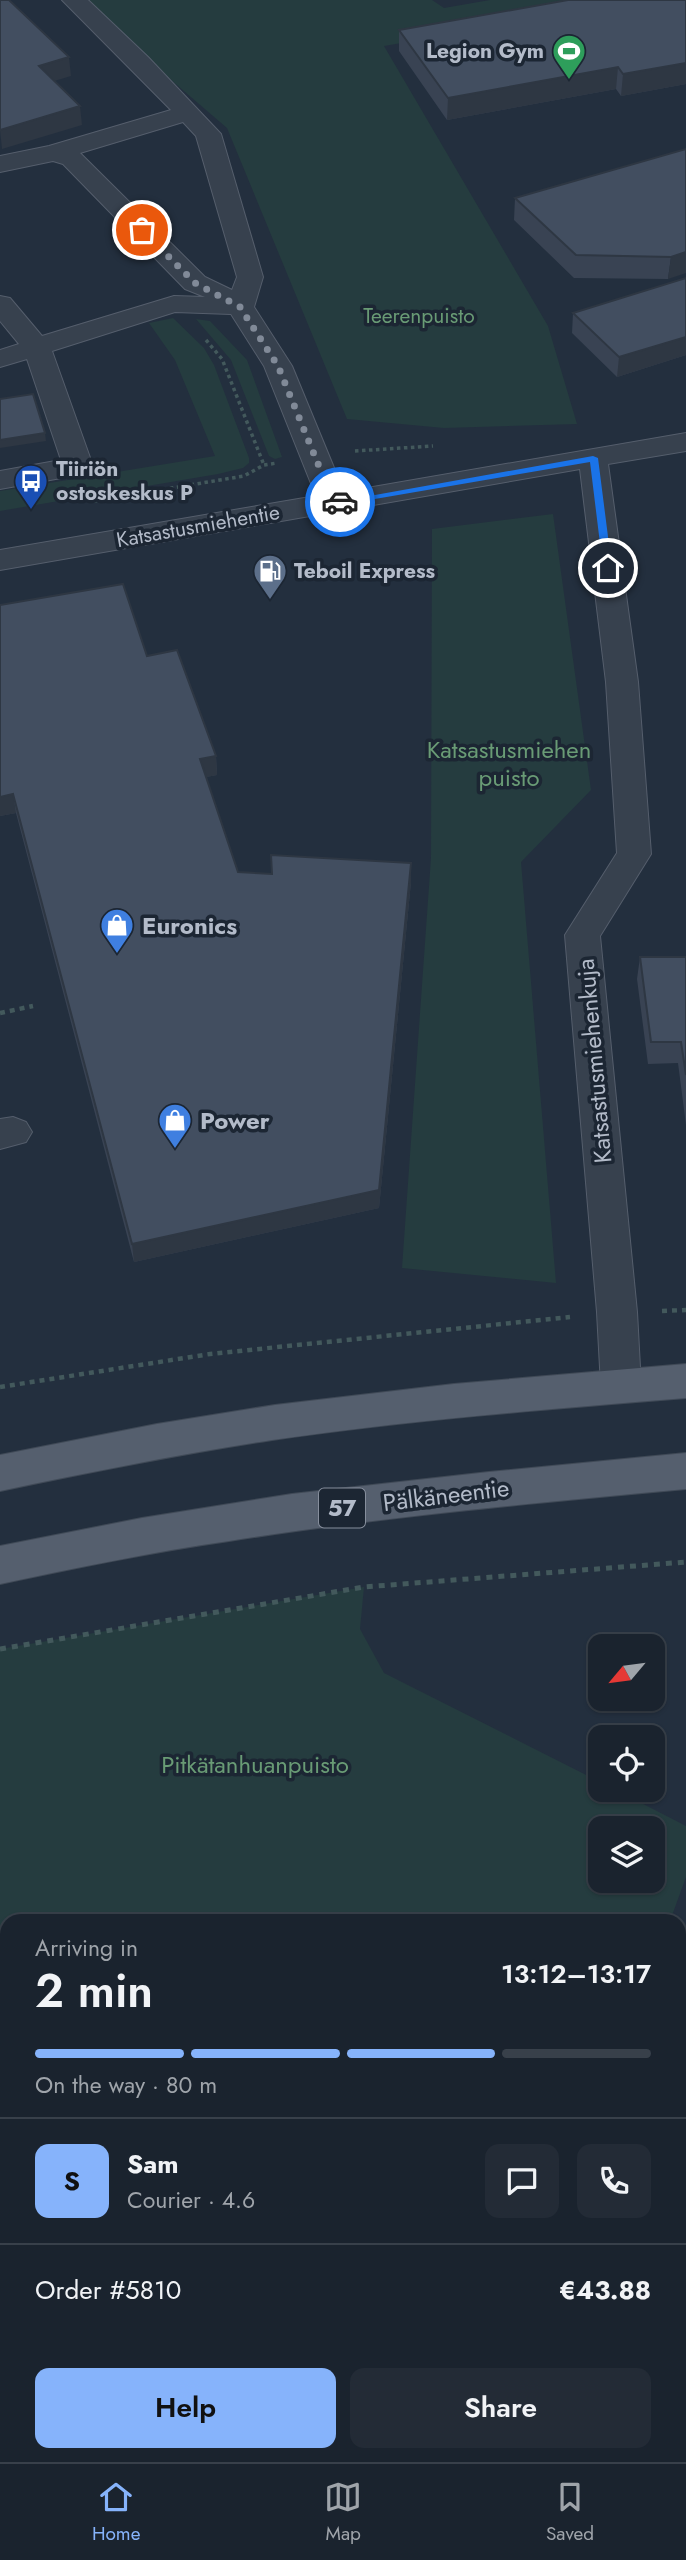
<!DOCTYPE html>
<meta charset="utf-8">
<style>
body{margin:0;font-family:Jost,sans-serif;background:#232b36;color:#f1f3f6;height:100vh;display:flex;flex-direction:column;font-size:26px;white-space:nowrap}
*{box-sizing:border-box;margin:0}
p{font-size:23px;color:#9fa4aa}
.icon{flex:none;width:38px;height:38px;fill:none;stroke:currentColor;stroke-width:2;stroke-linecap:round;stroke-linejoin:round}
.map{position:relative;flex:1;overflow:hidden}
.panel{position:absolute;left:0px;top:1914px;width:686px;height:548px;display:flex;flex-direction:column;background:#1a232e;border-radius:21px 21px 0 0;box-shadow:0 2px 5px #0004,0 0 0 2px #38404a}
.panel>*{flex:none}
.needle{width:46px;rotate:241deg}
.tools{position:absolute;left:588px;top:1634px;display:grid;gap:14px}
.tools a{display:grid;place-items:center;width:77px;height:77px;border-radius:14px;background:#1a232e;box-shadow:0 2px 5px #0004,0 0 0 2px #38404a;font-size:35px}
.pin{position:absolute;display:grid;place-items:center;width:60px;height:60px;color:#fff;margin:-30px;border:4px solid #fff;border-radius:50%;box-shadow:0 2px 7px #0007}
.courier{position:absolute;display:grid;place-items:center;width:70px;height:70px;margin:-35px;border:5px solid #1a73e8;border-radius:50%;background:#fff;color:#222;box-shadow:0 2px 9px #0007}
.head em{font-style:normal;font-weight:600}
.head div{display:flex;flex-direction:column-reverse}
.head{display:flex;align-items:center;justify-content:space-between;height:119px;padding:0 35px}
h1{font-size:46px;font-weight:600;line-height:52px}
.bar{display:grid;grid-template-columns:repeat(4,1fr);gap:10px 7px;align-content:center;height:84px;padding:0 35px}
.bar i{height:9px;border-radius:5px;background:#38404a}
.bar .active{background:#86b3fb}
.bar p{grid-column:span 4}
.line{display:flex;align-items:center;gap:18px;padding:0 35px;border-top:2px solid #38404a}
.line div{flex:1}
.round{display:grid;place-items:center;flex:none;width:74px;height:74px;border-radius:14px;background:#232b36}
.button{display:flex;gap:14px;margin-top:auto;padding:14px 35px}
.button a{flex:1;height:80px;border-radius:14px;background:#86b3fb;color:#111;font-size:28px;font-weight:600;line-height:80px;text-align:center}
.button a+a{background:#232b36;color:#f1f3f6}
.tabs{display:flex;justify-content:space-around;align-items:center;height:98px;border-top:2px solid #38404a;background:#1a232e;font-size:19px;color:#9fa4aa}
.tabs a{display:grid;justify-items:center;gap:4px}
.tabs .active{color:#86b3fb}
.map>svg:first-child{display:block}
.green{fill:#253c3f;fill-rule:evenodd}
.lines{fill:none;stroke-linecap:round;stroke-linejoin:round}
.minor-casing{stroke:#555e6c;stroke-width:2}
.major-casing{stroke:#404a57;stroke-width:2}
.path-far2{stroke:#43595c;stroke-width:3.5;stroke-dasharray:3.5 3.5;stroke-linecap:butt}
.path-far1{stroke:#43595c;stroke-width:4.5;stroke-dasharray:5 5;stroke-linecap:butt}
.path{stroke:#43595c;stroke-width:5;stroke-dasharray:6 6;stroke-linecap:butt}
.minor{fill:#37414e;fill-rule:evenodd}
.major{fill:#555f6e;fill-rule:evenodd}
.wall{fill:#394353}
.shaded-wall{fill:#2e3743}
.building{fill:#424e60;stroke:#2e3743;stroke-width:2}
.route{fill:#1a73e8}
.done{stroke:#818a98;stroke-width:7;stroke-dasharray:0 12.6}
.labels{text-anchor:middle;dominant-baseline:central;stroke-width:7;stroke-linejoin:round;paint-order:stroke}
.far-poi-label{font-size:21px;font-weight:bold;fill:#b3bbc9;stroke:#1c2633;text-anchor:start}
.far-park-label{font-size:21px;fill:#699b75;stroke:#1c2633}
.far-street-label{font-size:21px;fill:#b3bbc9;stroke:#1c2633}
.shield{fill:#1c2633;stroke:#868e9c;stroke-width:2}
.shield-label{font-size:23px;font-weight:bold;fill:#b3bbc9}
.park-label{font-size:24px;fill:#699b75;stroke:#1c2633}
.poi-label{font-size:24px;font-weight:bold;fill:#b3bbc9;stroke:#1c2633;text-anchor:start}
.street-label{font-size:24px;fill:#b3bbc9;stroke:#1c2633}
</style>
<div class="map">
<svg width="686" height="2462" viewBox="0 0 686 2462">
<rect width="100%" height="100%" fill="#232f3e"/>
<path class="green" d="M 78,0 L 432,0 L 444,8 L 490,0 L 650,0 L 384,46 L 548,326 L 577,424 L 444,428 L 347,419 L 227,128 Z
M 173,318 L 204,348 L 214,365 L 249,458 L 249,463 L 243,468 L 218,474 L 0,511 L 0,491 L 215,456 L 175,360 L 149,323 Z
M 196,319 L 210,321 L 247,360 L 282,457 L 275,459 L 269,456 L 231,360 Z
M 553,514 L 591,790 L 521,862 L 556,1283 L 402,1268 L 431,858 L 432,529 Z
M 364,1587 L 360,1629 L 384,1673 L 600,1782 L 600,1790 L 616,1790 L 686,1826 L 686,1877 L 670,1921 L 7,1922 L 7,2455 L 478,2455 L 475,2462 L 0,2462 L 0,1649 ZM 600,1829 L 653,1829 L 653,1881 L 600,1881 Z"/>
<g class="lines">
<defs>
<path id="minor" d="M 62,0 L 88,0 L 148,57 L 221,134 L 263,277 L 254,307 L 292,366 L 344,492 L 686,433 L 686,451 L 608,464 L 638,682 L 651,854 L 600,936 L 637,1312 L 641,1386 L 635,1398 L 621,1403 L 607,1398 L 601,1386 L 597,1312 L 565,935 L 617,853 L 606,682 L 580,469 L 0,570 L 0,550 L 316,496 L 264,366 L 231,314 L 175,312 L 52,351 L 93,466 L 88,472 L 78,475 L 0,489 L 0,471 L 61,460 L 27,359 L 0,367 L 0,350 L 19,344 L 0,321 L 0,296 L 10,298 L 42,336 L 174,296 L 205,297 L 185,289 L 63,164 L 53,161 L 0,172 L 0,156 L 49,146 L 171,110 ZM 183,122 L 196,136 L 237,277 L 232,290 L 205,277 L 80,153 Z
M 13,1117 L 26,1122 L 32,1132 L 26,1142 L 0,1149 L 0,1119 Z"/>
<path id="major" d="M 686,1364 L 686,1398 C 548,1409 410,1420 272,1440 C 181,1454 90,1472 0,1491 L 0,1455 L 157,1424 L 275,1405 L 454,1384 Z
M 686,1453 L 686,1489 C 533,1503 380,1517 229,1541 C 152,1552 76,1568 0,1584 L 0,1546 L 142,1518 L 292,1494 L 489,1472 Z"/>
</defs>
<use href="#minor" class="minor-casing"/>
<use href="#major" class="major-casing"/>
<path class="path-far2" d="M 206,340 L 222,359 L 264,465
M 355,451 L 433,446
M 94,501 L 244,476 L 264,465 L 277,463"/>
<path class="path-far1" d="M 0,1013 L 33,1006
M 662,1311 L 686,1310
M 0,1387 L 210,1354 L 570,1317"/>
<path class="path" d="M 0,1649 L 364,1587 L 686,1562"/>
<use href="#minor" class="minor"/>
<use href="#major" class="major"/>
</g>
<path class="wall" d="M 686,0 L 686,84 L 621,96 L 616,89 L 447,120 L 399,51 L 399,30 Z
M 686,149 L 668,279 L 574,278 L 514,220 L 515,198 Z
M 686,278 L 686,355 L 617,377 L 572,333 L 573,313 Z
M 0,605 L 147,656 L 216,756 L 217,775 L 206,777 L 238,872 L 411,882 L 379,1208 L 134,1262 L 16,813 L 0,816 Z
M 640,957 L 686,957 L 686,1125 L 678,1063 L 648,1064 L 637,979 Z
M 686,2300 L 686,2462 L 622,2462 L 621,2461 L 623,2455 L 679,2455 L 679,2317 Z"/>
<path class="shaded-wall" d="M 69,57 L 71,76 L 41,85 L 39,66 Z
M 686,63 L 686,84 L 621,96 L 623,74 Z
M 618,67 L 616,89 L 447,120 L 448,98 Z
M 80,106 L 82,125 L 2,149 L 0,130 Z
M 686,252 L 686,273 L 668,279 L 671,257 Z
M 686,337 L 686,355 L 617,377 L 619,357 Z
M 45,433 L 46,441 L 0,448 L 0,440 Z
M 216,756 L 217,775 L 201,778 L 200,759 Z
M 13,794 L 16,813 L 0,816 L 0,797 Z
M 411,863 L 411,882 L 379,1208 L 134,1262 L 132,1244 Z"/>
<path class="building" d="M 0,0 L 9,0 L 69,57 L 39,66 L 80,106 L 0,130 Z
M 568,0 L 686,0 L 686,63 L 623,74 L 618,67 L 448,98 L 399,30 Z
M 686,149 L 686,252 L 671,257 L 576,255 L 515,198 Z
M 686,278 L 686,337 L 619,357 L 573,313 Z
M 33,394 L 45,433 L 0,440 L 0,399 Z
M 123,584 L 147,656 L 177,650 L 216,756 L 200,759 L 238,872 L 272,874 L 271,855 L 411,863 L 379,1190 L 132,1244 L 13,794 L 0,797 L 0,605 Z
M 640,957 L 686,957 L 686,1075 L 681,1042 L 651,1042 Z
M 686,2303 L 686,2462 L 638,2462 L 626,2455 L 679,2455 L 679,2321 Z"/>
<path class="route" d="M 593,456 L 598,458 L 612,568 L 608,571 L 603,568 L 590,462 L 340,505 L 336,502 Z"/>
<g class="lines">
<path class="done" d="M 142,230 L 195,283 L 240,307 L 278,366 L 334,503 L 340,502"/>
</g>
<defs>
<symbol id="stadium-pin" viewBox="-11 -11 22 30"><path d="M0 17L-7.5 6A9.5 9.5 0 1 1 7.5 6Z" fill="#2e9e5b" stroke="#1c2633"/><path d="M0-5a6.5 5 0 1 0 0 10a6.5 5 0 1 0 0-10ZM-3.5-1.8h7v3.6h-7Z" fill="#fff"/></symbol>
<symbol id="bus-pin" viewBox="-11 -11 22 30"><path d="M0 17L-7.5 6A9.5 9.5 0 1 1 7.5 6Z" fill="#1a4fb4" stroke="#1c2633"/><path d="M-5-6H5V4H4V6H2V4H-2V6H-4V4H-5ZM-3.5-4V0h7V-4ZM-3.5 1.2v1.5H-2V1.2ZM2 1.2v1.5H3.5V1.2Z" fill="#fff"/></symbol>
<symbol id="fuel-pin" viewBox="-11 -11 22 30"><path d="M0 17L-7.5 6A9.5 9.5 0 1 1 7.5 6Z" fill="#5c6f8a" stroke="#1c2633"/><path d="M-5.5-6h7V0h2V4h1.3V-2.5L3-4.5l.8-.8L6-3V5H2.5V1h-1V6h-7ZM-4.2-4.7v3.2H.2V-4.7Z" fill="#fff"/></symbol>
<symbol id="shop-pin" viewBox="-11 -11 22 30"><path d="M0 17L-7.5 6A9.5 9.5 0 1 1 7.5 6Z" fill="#3f7fe0" stroke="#1c2633"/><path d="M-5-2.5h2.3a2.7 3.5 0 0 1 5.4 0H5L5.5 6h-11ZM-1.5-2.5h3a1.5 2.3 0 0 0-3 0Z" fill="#fff"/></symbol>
</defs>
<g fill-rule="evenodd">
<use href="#stadium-pin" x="550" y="32" width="38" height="52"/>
<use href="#bus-pin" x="12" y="462" width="38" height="52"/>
<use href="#fuel-pin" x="251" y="552" width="38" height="52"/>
<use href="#shop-pin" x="98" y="906" width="38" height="52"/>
<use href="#shop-pin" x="156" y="1101" width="38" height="52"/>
</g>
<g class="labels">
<g class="far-poi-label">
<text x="544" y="51" text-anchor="end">Legion Gym</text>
<text x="56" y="469">Tiiriön<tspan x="56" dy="24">ostoskeskus P</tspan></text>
<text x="294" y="571">Teboil Express</text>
</g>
<g class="far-park-label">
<text x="419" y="316">Teerenpuisto</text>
</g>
<g class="far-street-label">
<text transform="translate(198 526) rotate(-10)">Katsastusmiehentie</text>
</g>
<rect class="shield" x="319" y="1488.5" width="46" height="39" rx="5"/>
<g class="shield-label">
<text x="342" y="1508">57</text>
</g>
<g class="park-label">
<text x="509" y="749">Katsastusmiehen<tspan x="509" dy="28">puisto</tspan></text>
<text x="255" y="1764">Pitkätanhuanpuisto</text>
</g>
<g class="poi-label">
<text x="142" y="925">Euronics</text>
<text x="200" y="1120">Power</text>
</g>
<g class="street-label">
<text transform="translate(594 1061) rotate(-95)">Katsastusmiehenkuja</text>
<text transform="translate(446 1495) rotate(-7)">Pälkäneentie</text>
</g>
</g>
</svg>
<div class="tools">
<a><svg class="needle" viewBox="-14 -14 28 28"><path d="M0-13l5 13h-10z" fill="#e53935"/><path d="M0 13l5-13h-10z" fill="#9fa4aa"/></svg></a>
<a><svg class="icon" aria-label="locate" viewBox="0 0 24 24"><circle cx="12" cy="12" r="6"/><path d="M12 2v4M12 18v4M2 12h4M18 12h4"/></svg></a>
<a><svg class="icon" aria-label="layers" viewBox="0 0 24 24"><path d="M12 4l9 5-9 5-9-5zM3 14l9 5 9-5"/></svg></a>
</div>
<div class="pin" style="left:142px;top:230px;background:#ea580c"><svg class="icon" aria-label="bag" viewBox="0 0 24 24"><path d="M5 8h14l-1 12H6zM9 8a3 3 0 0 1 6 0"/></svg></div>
<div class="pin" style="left:608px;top:568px;background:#1f2937"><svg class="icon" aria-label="home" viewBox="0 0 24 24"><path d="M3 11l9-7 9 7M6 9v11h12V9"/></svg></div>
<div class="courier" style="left:340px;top:502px"><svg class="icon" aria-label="car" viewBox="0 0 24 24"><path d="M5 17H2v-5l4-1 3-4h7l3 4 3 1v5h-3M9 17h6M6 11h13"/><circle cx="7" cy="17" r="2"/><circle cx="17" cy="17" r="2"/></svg></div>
<section class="panel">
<div class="head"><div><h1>2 min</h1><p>Arriving in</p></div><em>13:12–13:17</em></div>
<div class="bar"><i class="active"></i><i class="active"></i><i class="active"></i><i></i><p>On the way · 80 m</p></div>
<div class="line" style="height:126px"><b class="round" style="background:#86b3fb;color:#111">S</b><div><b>Sam</b><p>Courier · 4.6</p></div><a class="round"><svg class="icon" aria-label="chat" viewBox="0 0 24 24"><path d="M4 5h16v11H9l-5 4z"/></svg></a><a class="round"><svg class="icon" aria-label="phone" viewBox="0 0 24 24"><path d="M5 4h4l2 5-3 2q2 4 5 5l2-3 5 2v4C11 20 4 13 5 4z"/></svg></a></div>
<div class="line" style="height:91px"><div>Order #5810</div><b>€43.88</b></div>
<div class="button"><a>Help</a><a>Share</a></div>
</section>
</div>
<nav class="tabs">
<a class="active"><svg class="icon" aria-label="home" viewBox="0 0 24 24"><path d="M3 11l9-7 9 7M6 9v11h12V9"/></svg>Home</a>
<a><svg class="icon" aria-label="map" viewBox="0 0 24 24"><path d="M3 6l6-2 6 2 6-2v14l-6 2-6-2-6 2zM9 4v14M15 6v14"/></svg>Map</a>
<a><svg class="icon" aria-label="saved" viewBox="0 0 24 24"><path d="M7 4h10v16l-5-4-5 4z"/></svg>Saved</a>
</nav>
